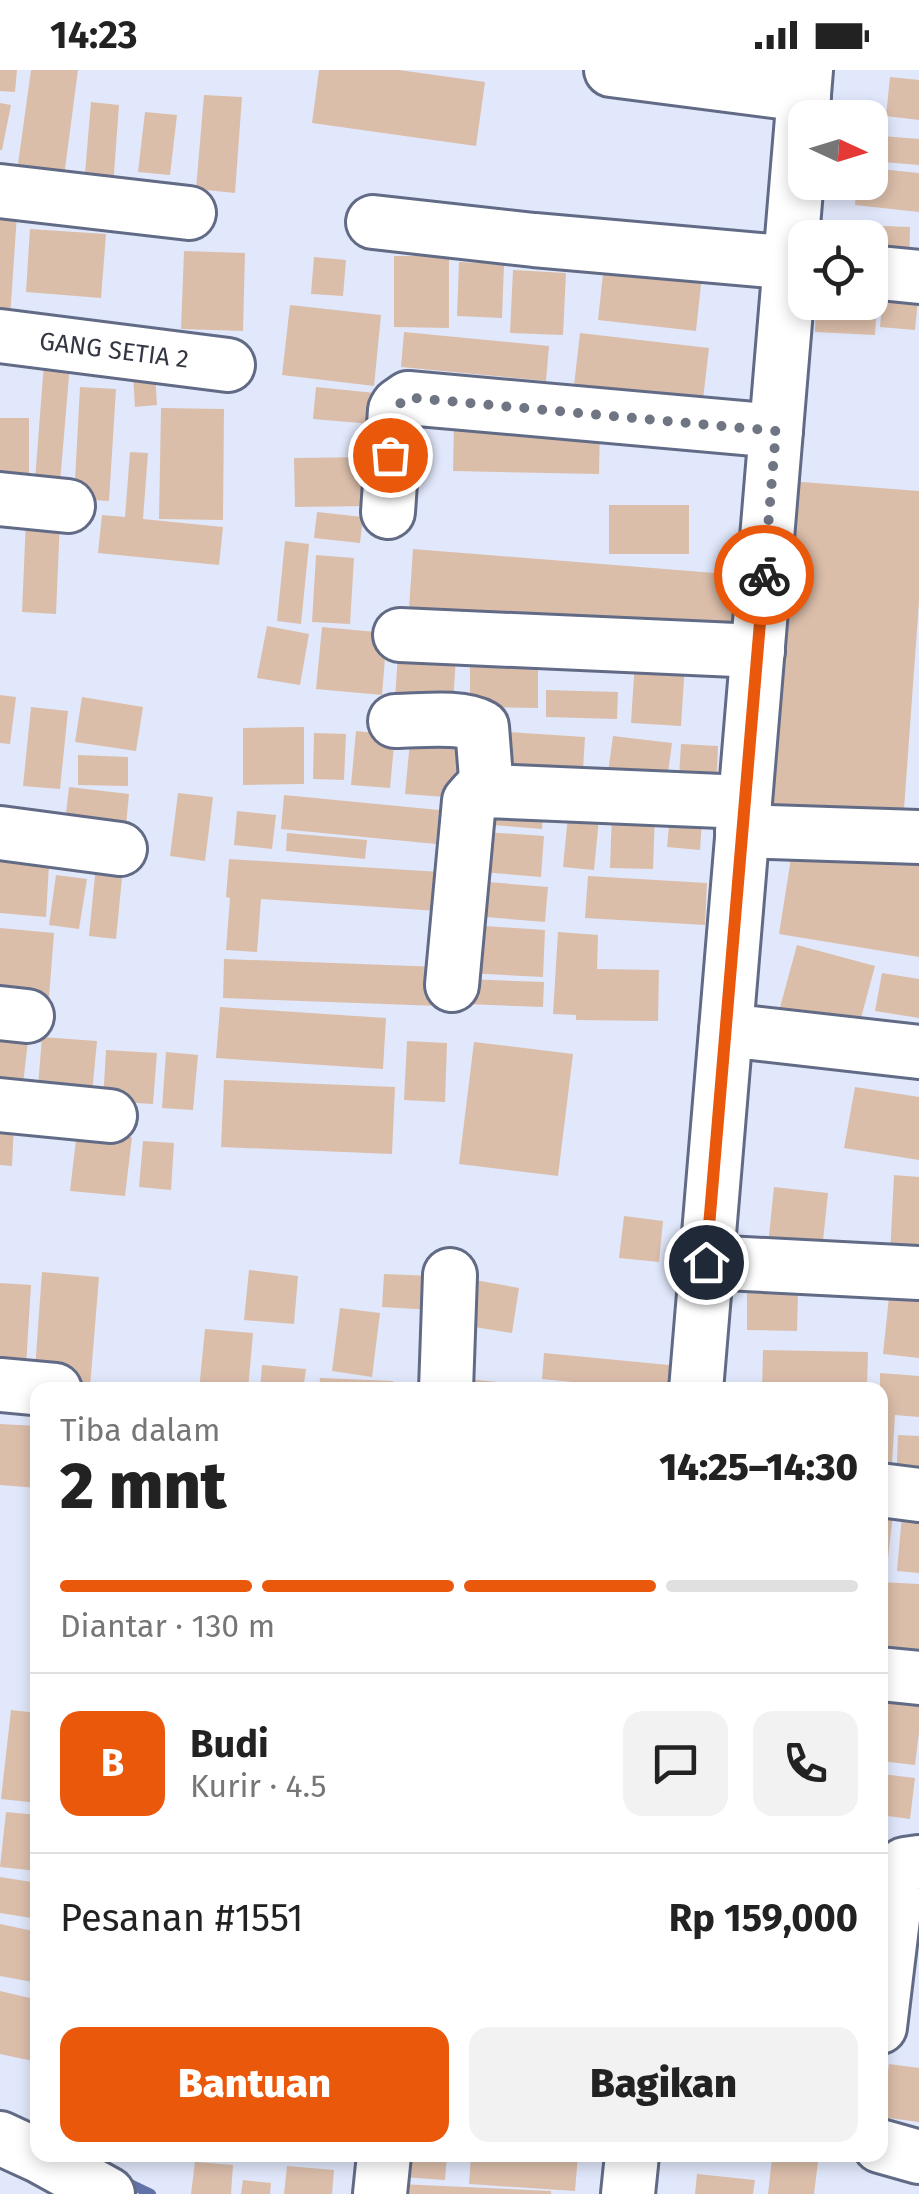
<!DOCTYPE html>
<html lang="id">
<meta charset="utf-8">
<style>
body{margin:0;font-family:"Fira Sans",sans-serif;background:#f2f2f2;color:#222;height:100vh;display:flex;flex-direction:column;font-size:38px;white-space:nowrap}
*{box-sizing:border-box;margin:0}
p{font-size:32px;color:#767676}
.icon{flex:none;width:55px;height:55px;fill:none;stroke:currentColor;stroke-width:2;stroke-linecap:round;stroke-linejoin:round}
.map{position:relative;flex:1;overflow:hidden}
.details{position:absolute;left:30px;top:1312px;width:858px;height:780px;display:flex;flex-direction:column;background:#fff;border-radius:20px;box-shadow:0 5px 15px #0003}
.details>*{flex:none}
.needle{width:65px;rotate:94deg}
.tools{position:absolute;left:788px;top:30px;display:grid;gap:20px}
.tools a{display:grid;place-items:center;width:100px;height:100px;border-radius:20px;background:#fff;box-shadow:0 5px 15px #0003;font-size:50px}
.pin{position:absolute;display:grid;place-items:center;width:85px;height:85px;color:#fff;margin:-42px;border:5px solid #fff;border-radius:50%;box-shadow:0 2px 10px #0007}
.courier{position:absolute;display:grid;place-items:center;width:100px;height:100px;margin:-50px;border:8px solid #ea580c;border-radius:50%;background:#fff;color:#222;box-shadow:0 2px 12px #0007}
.headline em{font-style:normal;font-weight:800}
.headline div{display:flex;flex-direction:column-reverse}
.headline{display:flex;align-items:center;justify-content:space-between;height:170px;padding:0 30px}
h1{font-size:65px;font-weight:800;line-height:75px}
.bar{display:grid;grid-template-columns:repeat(4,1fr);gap:15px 10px;align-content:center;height:120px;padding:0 30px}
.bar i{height:12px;border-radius:8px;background:#e0e0e0}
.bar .current{background:#ea580c}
.bar p{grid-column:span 4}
.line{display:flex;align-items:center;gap:25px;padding:0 30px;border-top:2px solid #e0e0e0}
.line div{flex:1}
.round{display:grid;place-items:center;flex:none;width:105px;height:105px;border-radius:20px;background:#f2f2f2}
.cta{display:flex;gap:20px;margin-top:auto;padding:20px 30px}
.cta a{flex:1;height:115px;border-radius:20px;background:#ea580c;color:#fff;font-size:40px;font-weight:800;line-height:115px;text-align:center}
.cta a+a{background:#f2f2f2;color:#222}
.status{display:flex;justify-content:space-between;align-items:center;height:70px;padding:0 50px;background:#fff;direction:ltr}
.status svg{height:28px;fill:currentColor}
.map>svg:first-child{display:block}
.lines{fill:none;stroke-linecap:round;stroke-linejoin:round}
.stream{stroke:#6072a8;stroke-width:10}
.building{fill:#dbbeaa}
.minor-casing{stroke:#626b86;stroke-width:58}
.minor{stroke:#fff;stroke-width:52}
.done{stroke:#707583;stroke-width:10;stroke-dasharray:0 18}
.route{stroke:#ea580c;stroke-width:12}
.labels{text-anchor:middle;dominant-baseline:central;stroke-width:8;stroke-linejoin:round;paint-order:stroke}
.street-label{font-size:25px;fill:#333743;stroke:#f3f6fc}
</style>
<div class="status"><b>14:23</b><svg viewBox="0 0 49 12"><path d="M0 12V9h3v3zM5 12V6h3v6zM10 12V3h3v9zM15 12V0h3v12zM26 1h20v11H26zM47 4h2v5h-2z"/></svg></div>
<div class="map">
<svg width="919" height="2124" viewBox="0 0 919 2124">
<rect width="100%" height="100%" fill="#e1e8fb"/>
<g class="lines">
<path class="stream" d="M 122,2110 L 151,2124"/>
</g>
<path class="building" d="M 0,0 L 17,0 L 15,22 L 0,21 Z
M 31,0 L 78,0 L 62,122 L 15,116 Z
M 319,0 L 399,0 L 485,12 L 476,76 L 312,53 Z
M 890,7 L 919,10 L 919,50 L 886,46 Z
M 204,25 L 242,27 L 235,123 L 196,119 Z
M 91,32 L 119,35 L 113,117 L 84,115 Z
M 0,33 L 11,35 L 2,80 L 0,80 Z
M 145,42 L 177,45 L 170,105 L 138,102 Z
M 870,65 L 919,69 L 919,95 L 870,91 Z
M 870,98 L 919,103 L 919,142 L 855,135 L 857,112 L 870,112 Z
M 0,143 L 17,144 L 10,248 L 0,248 Z
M 857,155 L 910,157 L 909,199 L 870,197 L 870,168 L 856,168 Z
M 30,159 L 106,164 L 101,228 L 26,222 Z
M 184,181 L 245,183 L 243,261 L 181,259 Z
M 394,186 L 449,186 L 449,258 L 394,257 Z
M 314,187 L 346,190 L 343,226 L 311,224 Z
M 459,192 L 504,194 L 502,248 L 457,246 Z
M 604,194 L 702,205 L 696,261 L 598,250 Z
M 513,200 L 566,203 L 563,265 L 510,263 Z
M 870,216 L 878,216 L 875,265 L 815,262 L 816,232 L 870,232 Z
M 884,216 L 919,219 L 915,260 L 880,257 Z
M 290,235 L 381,245 L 374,316 L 282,305 Z
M 404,262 L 549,276 L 546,311 L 401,297 Z
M 580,263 L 709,278 L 701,347 L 572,333 Z
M 44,293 L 70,294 L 59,425 L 34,423 Z
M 155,304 L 157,335 L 135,337 L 133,305 Z
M 80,317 L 116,319 L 109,431 L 74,429 Z
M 316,317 L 375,323 L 372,354 L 313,349 Z
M 161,338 L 224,339 L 223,450 L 159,449 Z
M 0,348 L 29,348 L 29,417 L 0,417 Z
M 454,353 L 600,357 L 599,404 L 453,401 Z
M 130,382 L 148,383 L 143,449 L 223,457 L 219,495 L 98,483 L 102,445 L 125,447 Z
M 369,387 L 369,436 L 295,437 L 294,388 Z
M 789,411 L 919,421 L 919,532 L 903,753 L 765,743 Z
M 609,435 L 689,435 L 689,484 L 609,484 Z
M 317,442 L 363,447 L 360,473 L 314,468 Z
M 26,449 L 60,450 L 56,544 L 22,542 Z
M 285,471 L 309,474 L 301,554 L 277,551 Z
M 413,479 L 740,505 L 735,565 L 409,539 Z
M 316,485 L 354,488 L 350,554 L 312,552 Z
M 267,556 L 309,564 L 300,615 L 257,608 Z
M 322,557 L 387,563 L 382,625 L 316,619 Z
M 399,569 L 457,573 L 452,648 L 394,644 Z
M 470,572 L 538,573 L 538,638 L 470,637 Z
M 635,590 L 685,593 L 681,656 L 631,653 Z
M 546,620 L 618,622 L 617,649 L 546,647 Z
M 0,625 L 16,627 L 10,674 L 0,673 Z
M 82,627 L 143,637 L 136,681 L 75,672 Z
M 31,637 L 68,641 L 60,719 L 23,716 Z
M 304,657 L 304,714 L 243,715 L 243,658 Z
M 356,661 L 395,665 L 390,718 L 351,715 Z
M 507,662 L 585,667 L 582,716 L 504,711 Z
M 314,663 L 346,664 L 344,710 L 313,709 Z
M 613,666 L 672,673 L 666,718 L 607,710 Z
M 410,671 L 463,676 L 458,728 L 405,724 Z
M 681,674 L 718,676 L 716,727 L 678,725 Z
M 78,685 L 128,687 L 128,716 L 78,715 Z
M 69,717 L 129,724 L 124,777 L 63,771 Z
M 178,723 L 213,727 L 205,791 L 170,786 Z
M 284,725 L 439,740 L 436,774 L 281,759 Z
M 495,732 L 544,736 L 542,759 L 493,755 Z
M 671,733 L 703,735 L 700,780 L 667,777 Z
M 569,735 L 600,738 L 594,800 L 563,797 Z
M 237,741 L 276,745 L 272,779 L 234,775 Z
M 612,742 L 655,743 L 653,799 L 610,798 Z
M 485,762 L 544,766 L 541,807 L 482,802 Z
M 287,763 L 367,770 L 365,789 L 286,781 Z
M 794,769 L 919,789 L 919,887 L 779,864 Z
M 229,789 L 441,802 L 438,841 L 261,829 L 257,882 L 226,880 L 230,828 L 226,827 Z
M 0,791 L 49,795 L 46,847 L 0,843 Z
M 96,795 L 123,798 L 116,869 L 89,866 Z
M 56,805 L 87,809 L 79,859 L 49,855 Z
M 588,806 L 707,813 L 705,855 L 585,848 Z
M 476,811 L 548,817 L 545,852 L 473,846 Z
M 470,855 L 545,860 L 543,907 L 467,903 Z
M 0,858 L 54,863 L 48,940 L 0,936 Z
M 558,862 L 598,865 L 597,899 L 659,900 L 658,951 L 576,950 L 576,945 L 553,944 Z
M 797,875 L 875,896 L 854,974 L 776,952 Z
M 224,889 L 440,897 L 439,936 L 223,928 Z
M 882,903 L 919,909 L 919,948 L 875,941 Z
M 464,909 L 544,912 L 543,937 L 464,934 Z
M 220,937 L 386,948 L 383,999 L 216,988 Z
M 0,959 L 29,962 L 21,1032 L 0,1030 Z
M 42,967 L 97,971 L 91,1034 L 37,1029 Z
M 407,971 L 447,973 L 445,1032 L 404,1030 Z
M 474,972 L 573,984 L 558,1106 L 459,1094 Z
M 106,980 L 157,983 L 153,1034 L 103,1031 Z
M 166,982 L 198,985 L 193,1040 L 162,1038 Z
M 224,1010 L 395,1017 L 392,1084 L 221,1077 Z
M 855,1017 L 919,1027 L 919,1090 L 844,1078 Z
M 0,1054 L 14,1055 L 12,1096 L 0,1095 Z
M 77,1061 L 132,1067 L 125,1126 L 70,1121 Z
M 143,1071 L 174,1073 L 171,1120 L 139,1117 Z
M 894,1105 L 919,1107 L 919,1188 L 890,1186 Z
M 774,1117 L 828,1123 L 821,1190 L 767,1185 Z
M 624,1146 L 663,1151 L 659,1192 L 619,1188 Z
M 249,1200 L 298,1206 L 294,1254 L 244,1250 Z
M 42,1202 L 99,1207 L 90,1317 L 34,1313 Z
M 384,1204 L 433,1206 L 432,1240 L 382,1237 Z
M 475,1210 L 519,1218 L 512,1263 L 468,1256 Z
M 0,1213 L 31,1215 L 26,1296 L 0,1294 Z
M 747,1223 L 798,1224 L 797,1261 L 747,1260 Z
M 889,1227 L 919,1230 L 919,1288 L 883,1284 Z
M 340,1238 L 380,1243 L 372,1307 L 332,1301 Z
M 205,1259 L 253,1263 L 248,1320 L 199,1320 Z
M 763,1280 L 868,1282 L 867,1320 L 762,1320 Z
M 544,1283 L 679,1296 L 677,1320 L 651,1320 L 542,1309 Z
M 262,1295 L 306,1299 L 303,1320 L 260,1320 Z
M 880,1303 L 919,1306 L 919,1347 L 895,1345 L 891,1410 L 880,1410 Z
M 320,1308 L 393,1311 L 393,1320 L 319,1320 Z
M 456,1308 L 498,1312 L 498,1320 L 454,1320 Z
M 0,1354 L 38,1356 L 38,1418 L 0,1415 Z
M 898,1365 L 919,1366 L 919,1418 L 896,1417 Z
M 880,1424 L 895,1426 L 886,1506 L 880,1505 Z
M 903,1434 L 919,1435 L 919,1503 L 897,1501 Z
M 880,1512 L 919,1514 L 919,1583 L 880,1582 Z
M 880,1630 L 919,1634 L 919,1662 L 915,1695 L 880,1691 Z
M 11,1640 L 38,1643 L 38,1733 L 1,1729 Z
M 882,1704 L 915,1708 L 910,1749 L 880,1745 Z
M 6,1742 L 38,1745 L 38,1801 L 0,1797 Z
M 0,1807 L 38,1813 L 38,1849 L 0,1843 Z
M 0,1854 L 38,1862 L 38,1913 L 0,1906 Z
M 0,1921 L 38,1930 L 38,1992 L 0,1984 Z
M 889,1994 L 919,1998 L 919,2052 L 881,2047 Z
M 404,2085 L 447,2085 L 445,2110 L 402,2107 Z
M 471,2085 L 578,2085 L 575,2121 L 469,2114 Z
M 772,2088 L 818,2092 L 814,2124 L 768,2124 Z
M 195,2092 L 233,2095 L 231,2124 L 191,2124 Z
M 287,2096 L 334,2100 L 332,2124 L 284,2124 Z
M 697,2104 L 755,2110 L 753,2124 L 695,2124 Z
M 243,2110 L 271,2113 L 270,2124 L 241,2124 Z
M 399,2114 L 551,2121 L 551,2124 L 399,2124 Z"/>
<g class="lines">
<defs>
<g id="minor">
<path d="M 611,0 L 804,25"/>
<path d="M 0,121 L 189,143"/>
<path d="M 373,152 L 534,170 L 805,194"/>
<path d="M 870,202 L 919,207"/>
<path id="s1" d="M 0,266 L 228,295"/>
<path d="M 0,429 L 68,436"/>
<path d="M 388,442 L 395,340 L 398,335 L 408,328 L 776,361"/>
<path d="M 400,565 L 758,581"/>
<path d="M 395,651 C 420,651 461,645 482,657 L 487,721"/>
<path d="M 742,761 L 919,767"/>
<path d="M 0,763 L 120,779"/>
<path d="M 452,915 L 469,731 L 476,723 L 487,721 L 745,732"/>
<path d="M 0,943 L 27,946"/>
<path d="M 726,960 L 919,982"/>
<path d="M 0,1035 L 110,1046"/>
<path d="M 707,1192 L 919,1203"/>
<path d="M 0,1315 L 55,1320"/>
<path d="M 446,1320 L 450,1205"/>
<path d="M 696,1320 L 806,0"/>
<path d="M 880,1420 L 919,1425"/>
<path d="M 880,1604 L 919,1608"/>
<path d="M 880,1957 L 898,1807 L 905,1794 L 919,1792"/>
<path d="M 0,2068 L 41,2087 L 108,2124"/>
<path d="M 880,2076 L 919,2087"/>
<path d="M 380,2124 L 384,2085"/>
<path d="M 628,2124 L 632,2085"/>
</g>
</defs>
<use href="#minor" class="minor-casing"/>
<use href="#minor" class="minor"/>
</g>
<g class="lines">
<path class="done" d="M 390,385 L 395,340 L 403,330 L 414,328 L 776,361 L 764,505"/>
<path class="route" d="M 706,1192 L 764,505"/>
</g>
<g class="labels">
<g class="street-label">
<text stroke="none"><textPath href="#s1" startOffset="115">GANG SETIA 2</textPath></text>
</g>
</g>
</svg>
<div class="tools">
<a><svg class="needle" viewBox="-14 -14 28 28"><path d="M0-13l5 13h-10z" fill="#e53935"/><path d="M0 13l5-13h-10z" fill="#767676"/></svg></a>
<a><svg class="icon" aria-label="locate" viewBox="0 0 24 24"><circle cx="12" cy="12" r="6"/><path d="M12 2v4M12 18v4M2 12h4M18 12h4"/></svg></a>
</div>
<div class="pin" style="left:390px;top:385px;background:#ea580c"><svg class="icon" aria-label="bag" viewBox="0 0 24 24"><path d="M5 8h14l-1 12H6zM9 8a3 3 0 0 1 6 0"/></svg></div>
<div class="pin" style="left:706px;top:1192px;background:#1f2937"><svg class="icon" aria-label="home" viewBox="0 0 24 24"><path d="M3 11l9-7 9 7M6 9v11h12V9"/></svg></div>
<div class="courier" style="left:764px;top:505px"><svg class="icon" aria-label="bike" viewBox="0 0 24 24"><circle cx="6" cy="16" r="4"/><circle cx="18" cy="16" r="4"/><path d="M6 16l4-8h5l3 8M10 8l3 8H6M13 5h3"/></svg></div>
<section class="details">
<div class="headline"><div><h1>2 mnt</h1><p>Tiba dalam</p></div><em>14:25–14:30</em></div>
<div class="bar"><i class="current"></i><i class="current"></i><i class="current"></i><i></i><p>Diantar · 130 m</p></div>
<div class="line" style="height:180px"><b class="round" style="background:#ea580c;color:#fff">B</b><div><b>Budi</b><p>Kurir · 4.5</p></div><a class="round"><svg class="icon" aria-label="chat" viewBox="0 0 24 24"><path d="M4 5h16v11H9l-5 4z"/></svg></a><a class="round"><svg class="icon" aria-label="phone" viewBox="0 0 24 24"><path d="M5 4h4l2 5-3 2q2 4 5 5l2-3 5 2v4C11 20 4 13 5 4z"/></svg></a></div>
<div class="line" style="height:130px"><div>Pesanan #1551</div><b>Rp 159,000</b></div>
<div class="cta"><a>Bantuan</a><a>Bagikan</a></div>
</section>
</div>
